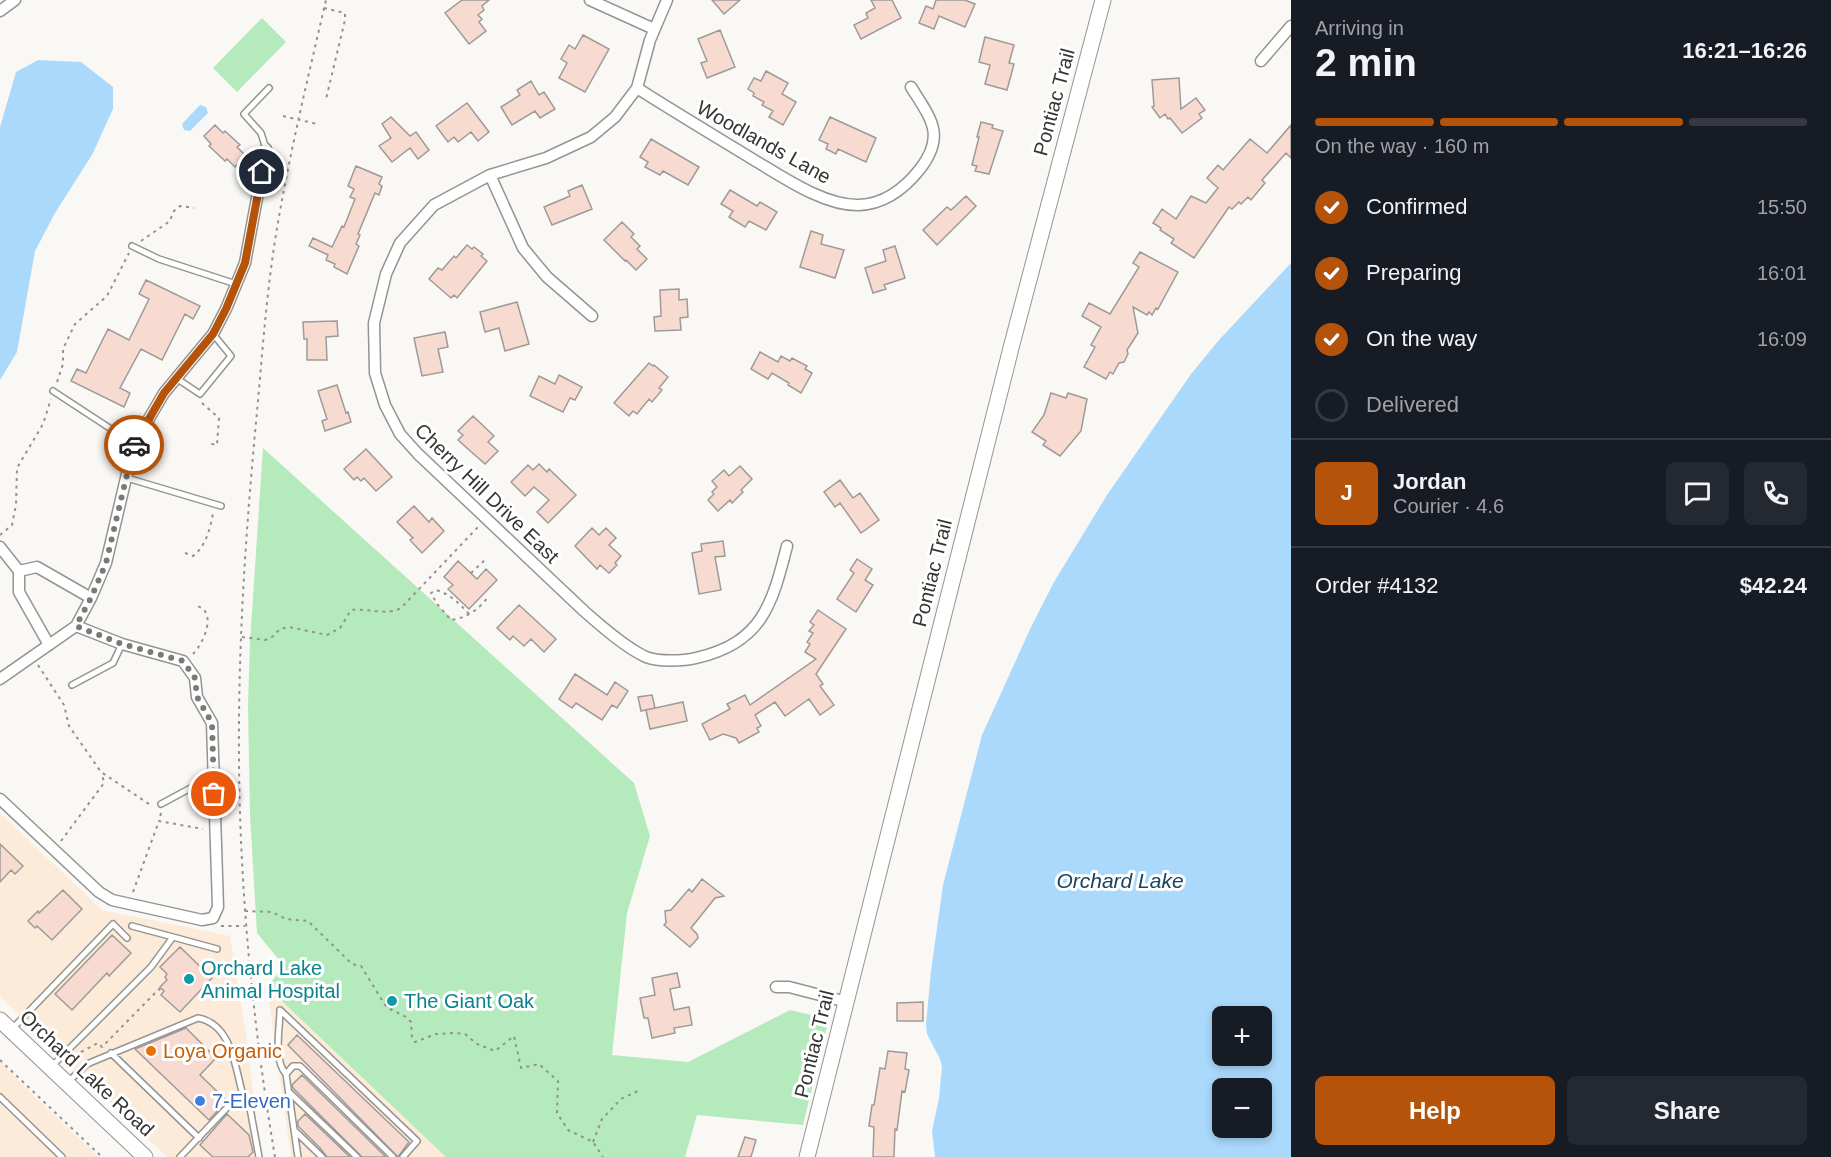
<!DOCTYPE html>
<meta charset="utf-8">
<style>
body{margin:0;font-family:Helvetica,sans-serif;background:#242831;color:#f1f3f6;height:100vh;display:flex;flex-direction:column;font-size:22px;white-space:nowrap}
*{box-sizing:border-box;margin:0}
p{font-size:20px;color:#9ea1a6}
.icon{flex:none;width:33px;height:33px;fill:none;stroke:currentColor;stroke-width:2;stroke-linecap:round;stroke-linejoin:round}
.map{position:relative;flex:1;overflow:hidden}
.drawer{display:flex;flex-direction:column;background:#171b24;width:540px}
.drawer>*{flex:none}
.fabs{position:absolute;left:1212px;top:1006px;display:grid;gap:12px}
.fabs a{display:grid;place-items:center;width:60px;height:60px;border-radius:9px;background:#171b24;box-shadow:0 3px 9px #0003;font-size:30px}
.pin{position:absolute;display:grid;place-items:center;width:51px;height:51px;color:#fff;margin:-26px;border:3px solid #fff;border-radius:50%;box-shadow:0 2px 6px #0007}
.courier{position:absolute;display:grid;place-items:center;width:60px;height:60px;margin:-30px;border:4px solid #b45309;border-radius:50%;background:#fff;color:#222;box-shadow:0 2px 8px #0007}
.headline em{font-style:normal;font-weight:700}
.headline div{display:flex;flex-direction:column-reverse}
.headline{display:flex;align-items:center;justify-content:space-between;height:102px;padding:0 24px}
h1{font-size:39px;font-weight:700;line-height:45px}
.bar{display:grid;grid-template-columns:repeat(4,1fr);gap:9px 6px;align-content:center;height:72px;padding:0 24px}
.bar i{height:8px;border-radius:4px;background:#363941}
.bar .current{background:#b45309}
.bar p{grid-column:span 4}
.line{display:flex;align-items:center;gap:15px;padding:0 24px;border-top:2px solid #363941}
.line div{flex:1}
.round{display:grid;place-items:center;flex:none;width:63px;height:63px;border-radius:9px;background:#242831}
ol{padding:0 24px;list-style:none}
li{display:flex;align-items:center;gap:18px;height:66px}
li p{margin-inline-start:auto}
li .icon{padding:6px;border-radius:50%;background:#b45309;color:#fff;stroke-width:4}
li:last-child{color:#9ea1a6}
li i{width:33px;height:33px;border:3px solid #363941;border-radius:50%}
.action{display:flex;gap:12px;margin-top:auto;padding:12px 24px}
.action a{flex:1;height:69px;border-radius:9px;background:#b45309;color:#fff;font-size:24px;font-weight:700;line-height:69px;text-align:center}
.action a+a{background:#242831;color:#f1f3f6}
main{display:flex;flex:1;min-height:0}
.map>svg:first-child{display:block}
.commercial{fill:#fdebda}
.green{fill:#b5eabd}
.water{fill:#aad9fc;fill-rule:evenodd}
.building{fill:#f7dbd0;stroke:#9e9a99;stroke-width:1.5}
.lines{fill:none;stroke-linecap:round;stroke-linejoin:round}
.lane-casing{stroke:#959491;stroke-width:8}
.street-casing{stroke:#959491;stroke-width:13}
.secondary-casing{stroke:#959491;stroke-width:17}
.path{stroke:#949290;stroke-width:2;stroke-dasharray:3 4.5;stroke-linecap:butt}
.lane{stroke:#fff;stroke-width:5}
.street{stroke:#fff;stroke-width:10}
.secondary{stroke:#fff;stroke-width:15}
.done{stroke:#7b7978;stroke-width:6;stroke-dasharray:0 10.8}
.route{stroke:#b45309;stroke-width:8}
.culture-dot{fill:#0f9aa8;stroke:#fff;stroke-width:2}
.food-dot{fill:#e8710a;stroke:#fff;stroke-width:2}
.shop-dot{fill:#3f7fe0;stroke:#fff;stroke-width:2}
.labels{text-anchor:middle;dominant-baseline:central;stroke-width:6;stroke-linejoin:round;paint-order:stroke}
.street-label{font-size:20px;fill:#363534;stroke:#fff}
.culture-label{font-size:20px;fill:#0d838f;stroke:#fff;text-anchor:start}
.food-label{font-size:20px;fill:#c56008;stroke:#fff;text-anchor:start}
.shop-label{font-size:20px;fill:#366cbe;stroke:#fff;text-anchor:start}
.water-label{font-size:21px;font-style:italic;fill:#174462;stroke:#fff}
</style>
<main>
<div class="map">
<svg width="1291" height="1157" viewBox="0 0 1291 1157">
<rect width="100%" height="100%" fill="#faf8f5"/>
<path class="commercial" d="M 0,813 L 102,910 L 230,936 L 247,1042 L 261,1157 L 167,1157 L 0,997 Z
M 267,987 L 446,1157 L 291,1157 Z
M 0,1061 L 29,1091 L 99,1157 L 0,1157 Z"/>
<path class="green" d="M 262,18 L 286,42 L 237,92 L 213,68 Z
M 263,448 L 634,783 L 650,836 L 627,913 L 612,1055 L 688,1062 L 790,1010 L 829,1019 L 803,1125 L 697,1115 L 685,1157 L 446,1157 L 267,987 L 284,966 L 257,933 L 250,815 L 248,705 L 250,641 Z"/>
<path class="water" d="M 38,60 L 81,62 L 113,87 L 113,109 L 92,155 L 55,213 L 35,251 L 17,352 L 0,380 L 0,127 L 16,72 Z
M 200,105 L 206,107 L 208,113 L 190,131 L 184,130 L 182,124 Z
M 1291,263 L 1291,1157 L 935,1157 L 932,1131 L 939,1098 L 942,1067 L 940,1059 L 927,1034 L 926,1024 L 931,971 L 943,885 L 982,735 L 1031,627 L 1054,582 L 1107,495 L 1191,374 L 1219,340 ZM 1222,1017 L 1262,1017 L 1262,1056 L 1222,1056 ZM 1222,1089 L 1262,1089 L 1262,1128 L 1222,1128 Z"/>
<path class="building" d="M 462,0 L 489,0 L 482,6 L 484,10 L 478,15 L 482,19 L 479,22 L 486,31 L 469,44 L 445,13 Z
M 712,0 L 740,0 L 724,14 Z
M 871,0 L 892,0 L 901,18 L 861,39 L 854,25 L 868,18 L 866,13 L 875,8 Z
M 936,0 L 965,0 L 975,4 L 965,27 L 939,16 L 934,29 L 919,23 L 926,6 L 933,9 Z
M 720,30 L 735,67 L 707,78 L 701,63 L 707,61 L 698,39 Z
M 583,35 L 609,49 L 585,92 L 559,78 L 567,63 L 561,59 L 569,45 L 575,49 Z
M 985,37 L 1014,45 L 1009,63 L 1014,64 L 1007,90 L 985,84 L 990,65 L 979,62 Z
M 766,71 L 788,83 L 782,94 L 796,102 L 783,125 L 769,117 L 773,111 L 762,105 L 764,102 L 753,96 L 754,93 L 748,89 L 754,78 L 761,81 Z
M 1179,78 L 1181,109 L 1196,98 L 1205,110 L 1199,114 L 1202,118 L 1182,133 L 1170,118 L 1168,119 L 1165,114 L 1160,118 L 1152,107 L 1154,106 L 1152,80 Z
M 531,81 L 539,95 L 544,92 L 555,109 L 540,118 L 535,111 L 512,125 L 501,107 L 520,95 L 517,90 Z
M 467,103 L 489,132 L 478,141 L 471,132 L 458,142 L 454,137 L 448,142 L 436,126 Z
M 391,117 L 410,136 L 416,132 L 429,150 L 418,159 L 410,148 L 392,162 L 379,146 L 391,138 L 382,124 Z
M 830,117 L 876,138 L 866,162 L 838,149 L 836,154 L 826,149 L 828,144 L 819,140 Z
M 981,122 L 993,125 L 992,128 L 1003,131 L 989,174 L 975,171 L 977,166 L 972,165 L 979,137 L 977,137 Z
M 215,125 L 223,133 L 225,131 L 240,145 L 237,147 L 246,156 L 235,167 L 227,159 L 225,161 L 209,146 L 211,144 L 204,136 Z
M 1291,125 L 1291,158 L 1286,153 L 1262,180 L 1265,183 L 1251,200 L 1248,197 L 1241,204 L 1239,202 L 1232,209 L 1229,207 L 1194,258 L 1171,243 L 1174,239 L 1160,230 L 1161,228 L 1153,223 L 1162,209 L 1176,219 L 1191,196 L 1206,203 L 1218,188 L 1207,178 L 1218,165 L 1223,170 L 1250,139 L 1267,153 Z
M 651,139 L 699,167 L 688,185 L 663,171 L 660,175 L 645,167 L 648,162 L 640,157 Z
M 356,166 L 382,177 L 379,184 L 382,186 L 379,195 L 375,193 L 358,234 L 360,235 L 356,244 L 359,246 L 347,274 L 334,267 L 335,264 L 326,260 L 328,255 L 309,246 L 313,238 L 332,247 L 342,226 L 344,227 L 355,199 L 350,197 L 354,189 L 348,186 Z
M 582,185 L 592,209 L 552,225 L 544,207 L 570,196 L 568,191 Z
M 730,190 L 757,206 L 760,202 L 777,212 L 766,230 L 749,221 L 745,227 L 729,217 L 733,211 L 721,204 Z
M 966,196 L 976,206 L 937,245 L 923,230 L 947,207 L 951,210 Z
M 622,222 L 634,234 L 631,237 L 640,246 L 637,249 L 647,259 L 636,270 L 626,260 L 625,261 L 604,240 Z
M 811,231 L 823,235 L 821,244 L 844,250 L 835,278 L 800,267 Z
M 467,245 L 472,249 L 474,247 L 483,254 L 481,256 L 487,261 L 457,298 L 454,295 L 451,298 L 429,279 L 438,268 L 442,270 L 454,256 L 456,258 Z
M 895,246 L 905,278 L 884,285 L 886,289 L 873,293 L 865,268 L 886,261 L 883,250 Z
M 1140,252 L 1178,272 L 1158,309 L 1156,308 L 1152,315 L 1149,312 L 1147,315 L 1133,307 L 1138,333 L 1127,350 L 1128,354 L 1124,362 L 1119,363 L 1113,374 L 1110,372 L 1106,379 L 1084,367 L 1095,347 L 1091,345 L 1101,327 L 1082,316 L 1089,303 L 1110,314 L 1139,267 L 1133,263 Z
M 146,280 L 200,306 L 193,319 L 185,314 L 162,360 L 141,349 L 120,388 L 130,393 L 124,407 L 71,381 L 77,369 L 86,373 L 108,329 L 129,340 L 149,299 L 139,294 Z
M 679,289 L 679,300 L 687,299 L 688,317 L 680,318 L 681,330 L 655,331 L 654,317 L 661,316 L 660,290 Z
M 517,302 L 529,344 L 505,351 L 499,328 L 485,332 L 480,312 Z
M 337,321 L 338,336 L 326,337 L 327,360 L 307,360 L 307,339 L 304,339 L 303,322 Z
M 445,332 L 448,347 L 438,349 L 443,372 L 422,376 L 414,338 Z
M 760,352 L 778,362 L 781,356 L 790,361 L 792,358 L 807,366 L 805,369 L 812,373 L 801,393 L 788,385 L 789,383 L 772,373 L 768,379 L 751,369 Z
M 649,363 L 653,366 L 654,365 L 668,377 L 659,388 L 662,390 L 652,402 L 649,399 L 637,414 L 633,411 L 629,416 L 614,403 Z
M 559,375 L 582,387 L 575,400 L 570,398 L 563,412 L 530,396 L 539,376 L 555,384 Z
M 337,385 L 346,413 L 348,412 L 351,422 L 325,431 L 322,421 L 327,419 L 318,391 Z
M 1051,393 L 1066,398 L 1068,393 L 1087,399 L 1081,431 L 1060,456 L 1043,445 L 1046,441 L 1032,432 L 1044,415 Z
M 473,416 L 494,436 L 488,442 L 498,451 L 485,464 L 458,440 L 463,435 L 458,431 Z
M 366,449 L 392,477 L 376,491 L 364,478 L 361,481 L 357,477 L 354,480 L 344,469 Z
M 539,464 L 547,472 L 549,469 L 576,495 L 548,523 L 537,512 L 549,500 L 534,487 L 525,496 L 511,482 L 528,465 L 533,470 Z
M 740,466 L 752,479 L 741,490 L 743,492 L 732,503 L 730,500 L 718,511 L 708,500 L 714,494 L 712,492 L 717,487 L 712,481 L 724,470 L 729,476 Z
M 840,480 L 853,498 L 860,493 L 879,520 L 861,533 L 840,503 L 835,507 L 824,492 Z
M 414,506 L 429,522 L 432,518 L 444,531 L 422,553 L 410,540 L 413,538 L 397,522 Z
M 592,528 L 599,535 L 606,528 L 616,538 L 609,545 L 621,556 L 615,563 L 617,565 L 609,573 L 600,565 L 597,569 L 575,546 Z
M 723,541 L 725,556 L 715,557 L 721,590 L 699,594 L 692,553 L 702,551 L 701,544 Z
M 857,559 L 872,569 L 865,580 L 873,585 L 856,612 L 837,599 L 854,573 L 850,570 Z
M 458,561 L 477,579 L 486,569 L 497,580 L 469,609 L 448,589 L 453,585 L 444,577 Z
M 519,605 L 556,639 L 544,652 L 531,639 L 524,646 L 513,636 L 510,640 L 497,628 Z
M 818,610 L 846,629 L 816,674 L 823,684 L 820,686 L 834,705 L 820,715 L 809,699 L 785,716 L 775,702 L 755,715 L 761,726 L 757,728 L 759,732 L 739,743 L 736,738 L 723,734 L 710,740 L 702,724 L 730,709 L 727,704 L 745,695 L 750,705 L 816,659 L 805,652 L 810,644 L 807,642 L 813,633 L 809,631 L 814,625 L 810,622 Z
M 575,674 L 607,695 L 615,682 L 628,691 L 617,708 L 612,705 L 602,720 L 576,703 L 572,708 L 559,699 Z
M 652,695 L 655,708 L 641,711 L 638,697 Z
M 683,702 L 687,721 L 650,729 L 646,710 Z
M 0,844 L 23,866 L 15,874 L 11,870 L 0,882 Z
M 702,879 L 724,896 L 715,898 L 691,928 L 697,934 L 698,938 L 690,947 L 664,925 L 666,923 L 665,911 L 671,910 L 689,889 L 692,892 Z
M 63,890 L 82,909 L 52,940 L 37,926 L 35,928 L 28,921 L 38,911 L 39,913 Z
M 112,935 L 131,953 L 109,976 L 107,973 L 72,1010 L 55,994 Z
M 180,947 L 212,978 L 180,1012 L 161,995 L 164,991 L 160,987 L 167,980 L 165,977 L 167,974 L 160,967 Z
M 677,973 L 680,987 L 670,989 L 674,1010 L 689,1007 L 692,1025 L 674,1028 L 675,1033 L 652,1038 L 648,1018 L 644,1018 L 640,998 L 655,995 L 652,978 Z
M 923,1002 L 923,1021 L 897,1021 L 897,1003 Z
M 186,1028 L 216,1058 L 200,1075 L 225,1099 L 218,1106 L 220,1108 L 209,1120 L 135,1049 Z
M 297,1035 L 409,1142 L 398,1157 L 288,1045 Z
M 888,1051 L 907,1053 L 905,1069 L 909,1070 L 905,1092 L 902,1091 L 897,1130 L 895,1129 L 894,1157 L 873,1157 L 874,1127 L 869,1126 L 872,1105 L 874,1105 L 880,1068 L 885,1069 Z
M 302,1075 L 386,1157 L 362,1157 L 293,1088 L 292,1085 Z
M 227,1114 L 249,1135 L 253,1152 L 248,1157 L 213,1157 L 200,1145 Z
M 305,1114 L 350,1157 L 327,1157 L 320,1148 L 298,1126 L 298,1121 Z
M 745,1137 L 756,1140 L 751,1157 L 738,1157 Z"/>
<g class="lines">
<defs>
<path id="lane" d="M 266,149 L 261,133 L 244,114 L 269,88
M 132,246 L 159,259 L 236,284
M 176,378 L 200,394 L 231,356 L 213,334
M 53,391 L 134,444
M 127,478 L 221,506
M 72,685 L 113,663 L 122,644
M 161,804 L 213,776
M 132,926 L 173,937
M 12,1029 L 113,924 L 127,938
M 111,1053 L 199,1138
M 52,1066 L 151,967 L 173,937 L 217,949
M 286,1074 C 273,1060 280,1028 280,1010 L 417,1141 L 403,1157
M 68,1082 L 87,1064 L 198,1018 C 231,1024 235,1065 242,1092 L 180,1157
M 289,1092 L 357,1157
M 0,1097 L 62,1157
M 249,1103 L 259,1157
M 295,1131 L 322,1157
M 298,1157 L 286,1074 L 293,1066 L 300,1066 L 393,1157"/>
<path id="street" d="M 590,0 L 654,29
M 667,0 L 650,40 L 637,88 L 615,117 L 591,137 L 546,158 L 490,175 L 434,205 L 400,243 L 386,274 L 374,323 L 375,373 L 385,405 L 400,434 L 418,454 L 584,611 C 601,626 626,648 646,657 C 658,662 684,661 696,658 C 762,643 772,605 787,546
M 0,11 L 15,0
M 1261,61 L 1291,26
M 637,88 C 676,113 715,136 754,160 C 783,177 824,206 859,205 C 884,204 905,188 920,169 C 946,135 931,119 911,87
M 490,175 L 523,248 L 547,277 L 592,316
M 0,547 L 19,571 L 19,592 L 49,645
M 19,571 L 37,567 L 91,598
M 0,679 L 76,626 L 91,598 L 106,563 L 134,444 L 164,393 L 213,334 L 226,309 L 245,263 L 266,149
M 0,799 L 99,892 L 112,900 L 202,920 L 213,918 L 218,907 L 212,723 L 197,697 L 195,678 L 183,661 L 122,644 L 76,626
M 776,987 L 789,987 L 847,1002"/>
<path id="secondary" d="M 0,1020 L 145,1157
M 807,1157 L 1012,344 L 1103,0"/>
</defs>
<use href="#lane" class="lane-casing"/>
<use href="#street" class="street-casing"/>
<use href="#secondary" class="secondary-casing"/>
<path class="path" d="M 324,8 L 345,13 L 345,20 L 326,99
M 283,116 L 317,124
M 141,241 L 170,221 L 173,212 L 180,206 L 194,208
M 57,382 L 63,364 L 63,349 L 75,324 L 107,296 L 129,253
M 202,403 L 219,418 L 217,445 L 207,443
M 0,535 L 12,525 L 16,505 L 17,468 L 43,424 L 51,399
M 185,553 L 193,556 C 206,546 210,529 213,513
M 471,573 L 487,558
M 469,614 C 459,603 450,594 436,590 L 431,593 L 437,604 L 451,620 C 464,619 480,609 487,598
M 242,637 L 265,640 L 271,638 L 280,629 L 289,627 L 327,635 L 340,628 L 351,610 C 368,608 386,616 401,608 L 478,527
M 193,654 C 203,644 218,612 197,606
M 38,665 L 64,705 L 69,726 L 101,772 L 152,806
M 161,813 L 159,821 L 203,829
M 61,841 L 104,783 L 102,774
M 133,892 L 159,821
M 245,911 L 272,912 L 286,919 L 308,921 L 352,964 L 361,966 L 385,1005 L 390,1009 L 406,1017 L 411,1022 L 412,1037 L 415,1042 L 436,1034 L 455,1033 L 465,1034 L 477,1044 L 495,1051 L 514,1036 L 521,1068 L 539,1064 L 558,1081 L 557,1113 L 568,1130 L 593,1142 L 603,1157
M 221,926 L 245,926
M 81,1052 L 98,1043 L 102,1047 L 159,989 L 163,993
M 0,1060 L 102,1157
M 593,1142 L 602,1119 L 621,1099 L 640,1090
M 275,1157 C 253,1026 240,893 239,761 C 238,651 245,542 255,433 C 261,371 265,308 274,247 C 287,163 307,82 326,0"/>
<use href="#lane" class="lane"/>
<use href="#street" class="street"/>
<use href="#secondary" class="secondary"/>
</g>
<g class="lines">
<path class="done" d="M 134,445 L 106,563 L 91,598 L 76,626 L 122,644 L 183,661 L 195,678 L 197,697 L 212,723 L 214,794"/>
<path class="route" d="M 134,445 L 164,393 L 213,334 L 226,309 L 245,263 L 262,172"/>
</g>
<g class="culture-dot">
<circle cx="189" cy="979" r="6"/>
<circle cx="392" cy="1001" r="6"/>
</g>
<circle class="food-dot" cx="151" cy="1051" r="6"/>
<circle class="shop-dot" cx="200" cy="1101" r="6"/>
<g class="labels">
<g class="street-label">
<text transform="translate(1054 102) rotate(-75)">Pontiac Trail</text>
<text transform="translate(764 142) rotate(29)">Woodlands Lane</text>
<text transform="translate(487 493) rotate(44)">Cherry Hill Drive East</text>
<text transform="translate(932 573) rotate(-76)">Pontiac Trail</text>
<text transform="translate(814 1044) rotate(-76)">Pontiac Trail</text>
<text transform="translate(87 1073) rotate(43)">Orchard Lake Road</text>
</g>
<g class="culture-label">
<text x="201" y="968">Orchard Lake<tspan x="201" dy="23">Animal Hospital</tspan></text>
<text x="404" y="1001">The Giant Oak</text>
</g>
<g class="food-label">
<text x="163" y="1051">Loya Organic</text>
</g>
<g class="shop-label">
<text x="212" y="1101">7-Eleven</text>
</g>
<g class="water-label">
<text x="1120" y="880">Orchard Lake</text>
</g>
</g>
</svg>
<div class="fabs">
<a>+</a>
<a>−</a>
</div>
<div class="pin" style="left:214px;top:794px;background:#ea580c"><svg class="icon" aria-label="bag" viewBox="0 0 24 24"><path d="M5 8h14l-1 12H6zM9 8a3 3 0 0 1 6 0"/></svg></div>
<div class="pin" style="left:262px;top:172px;background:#1f2937"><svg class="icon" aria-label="home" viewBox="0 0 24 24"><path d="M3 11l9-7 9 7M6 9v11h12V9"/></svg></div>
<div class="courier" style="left:134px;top:445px"><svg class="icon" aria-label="car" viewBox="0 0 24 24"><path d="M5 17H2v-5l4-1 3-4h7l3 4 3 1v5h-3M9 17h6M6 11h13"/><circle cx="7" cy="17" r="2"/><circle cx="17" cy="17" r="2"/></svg></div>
</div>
<section class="drawer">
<div class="headline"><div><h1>2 min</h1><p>Arriving in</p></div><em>16:21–16:26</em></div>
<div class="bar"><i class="current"></i><i class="current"></i><i class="current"></i><i></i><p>On the way · 160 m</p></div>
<ol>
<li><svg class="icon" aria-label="check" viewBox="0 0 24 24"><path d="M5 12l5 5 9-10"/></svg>Confirmed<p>15:50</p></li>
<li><svg class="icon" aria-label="check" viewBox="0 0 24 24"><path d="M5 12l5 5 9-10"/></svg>Preparing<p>16:01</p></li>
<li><svg class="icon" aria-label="check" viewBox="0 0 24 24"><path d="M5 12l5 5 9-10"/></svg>On the way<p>16:09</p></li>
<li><i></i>Delivered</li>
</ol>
<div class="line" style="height:108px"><b class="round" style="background:#b45309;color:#fff">J</b><div><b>Jordan</b><p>Courier · 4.6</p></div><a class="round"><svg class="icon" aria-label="chat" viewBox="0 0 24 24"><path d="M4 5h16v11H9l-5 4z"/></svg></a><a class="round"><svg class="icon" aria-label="phone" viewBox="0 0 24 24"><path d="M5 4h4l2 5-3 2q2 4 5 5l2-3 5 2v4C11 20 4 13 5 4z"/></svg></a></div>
<div class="line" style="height:78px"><div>Order #4132</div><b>$42.24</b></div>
<div class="action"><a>Help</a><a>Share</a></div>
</section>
</main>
